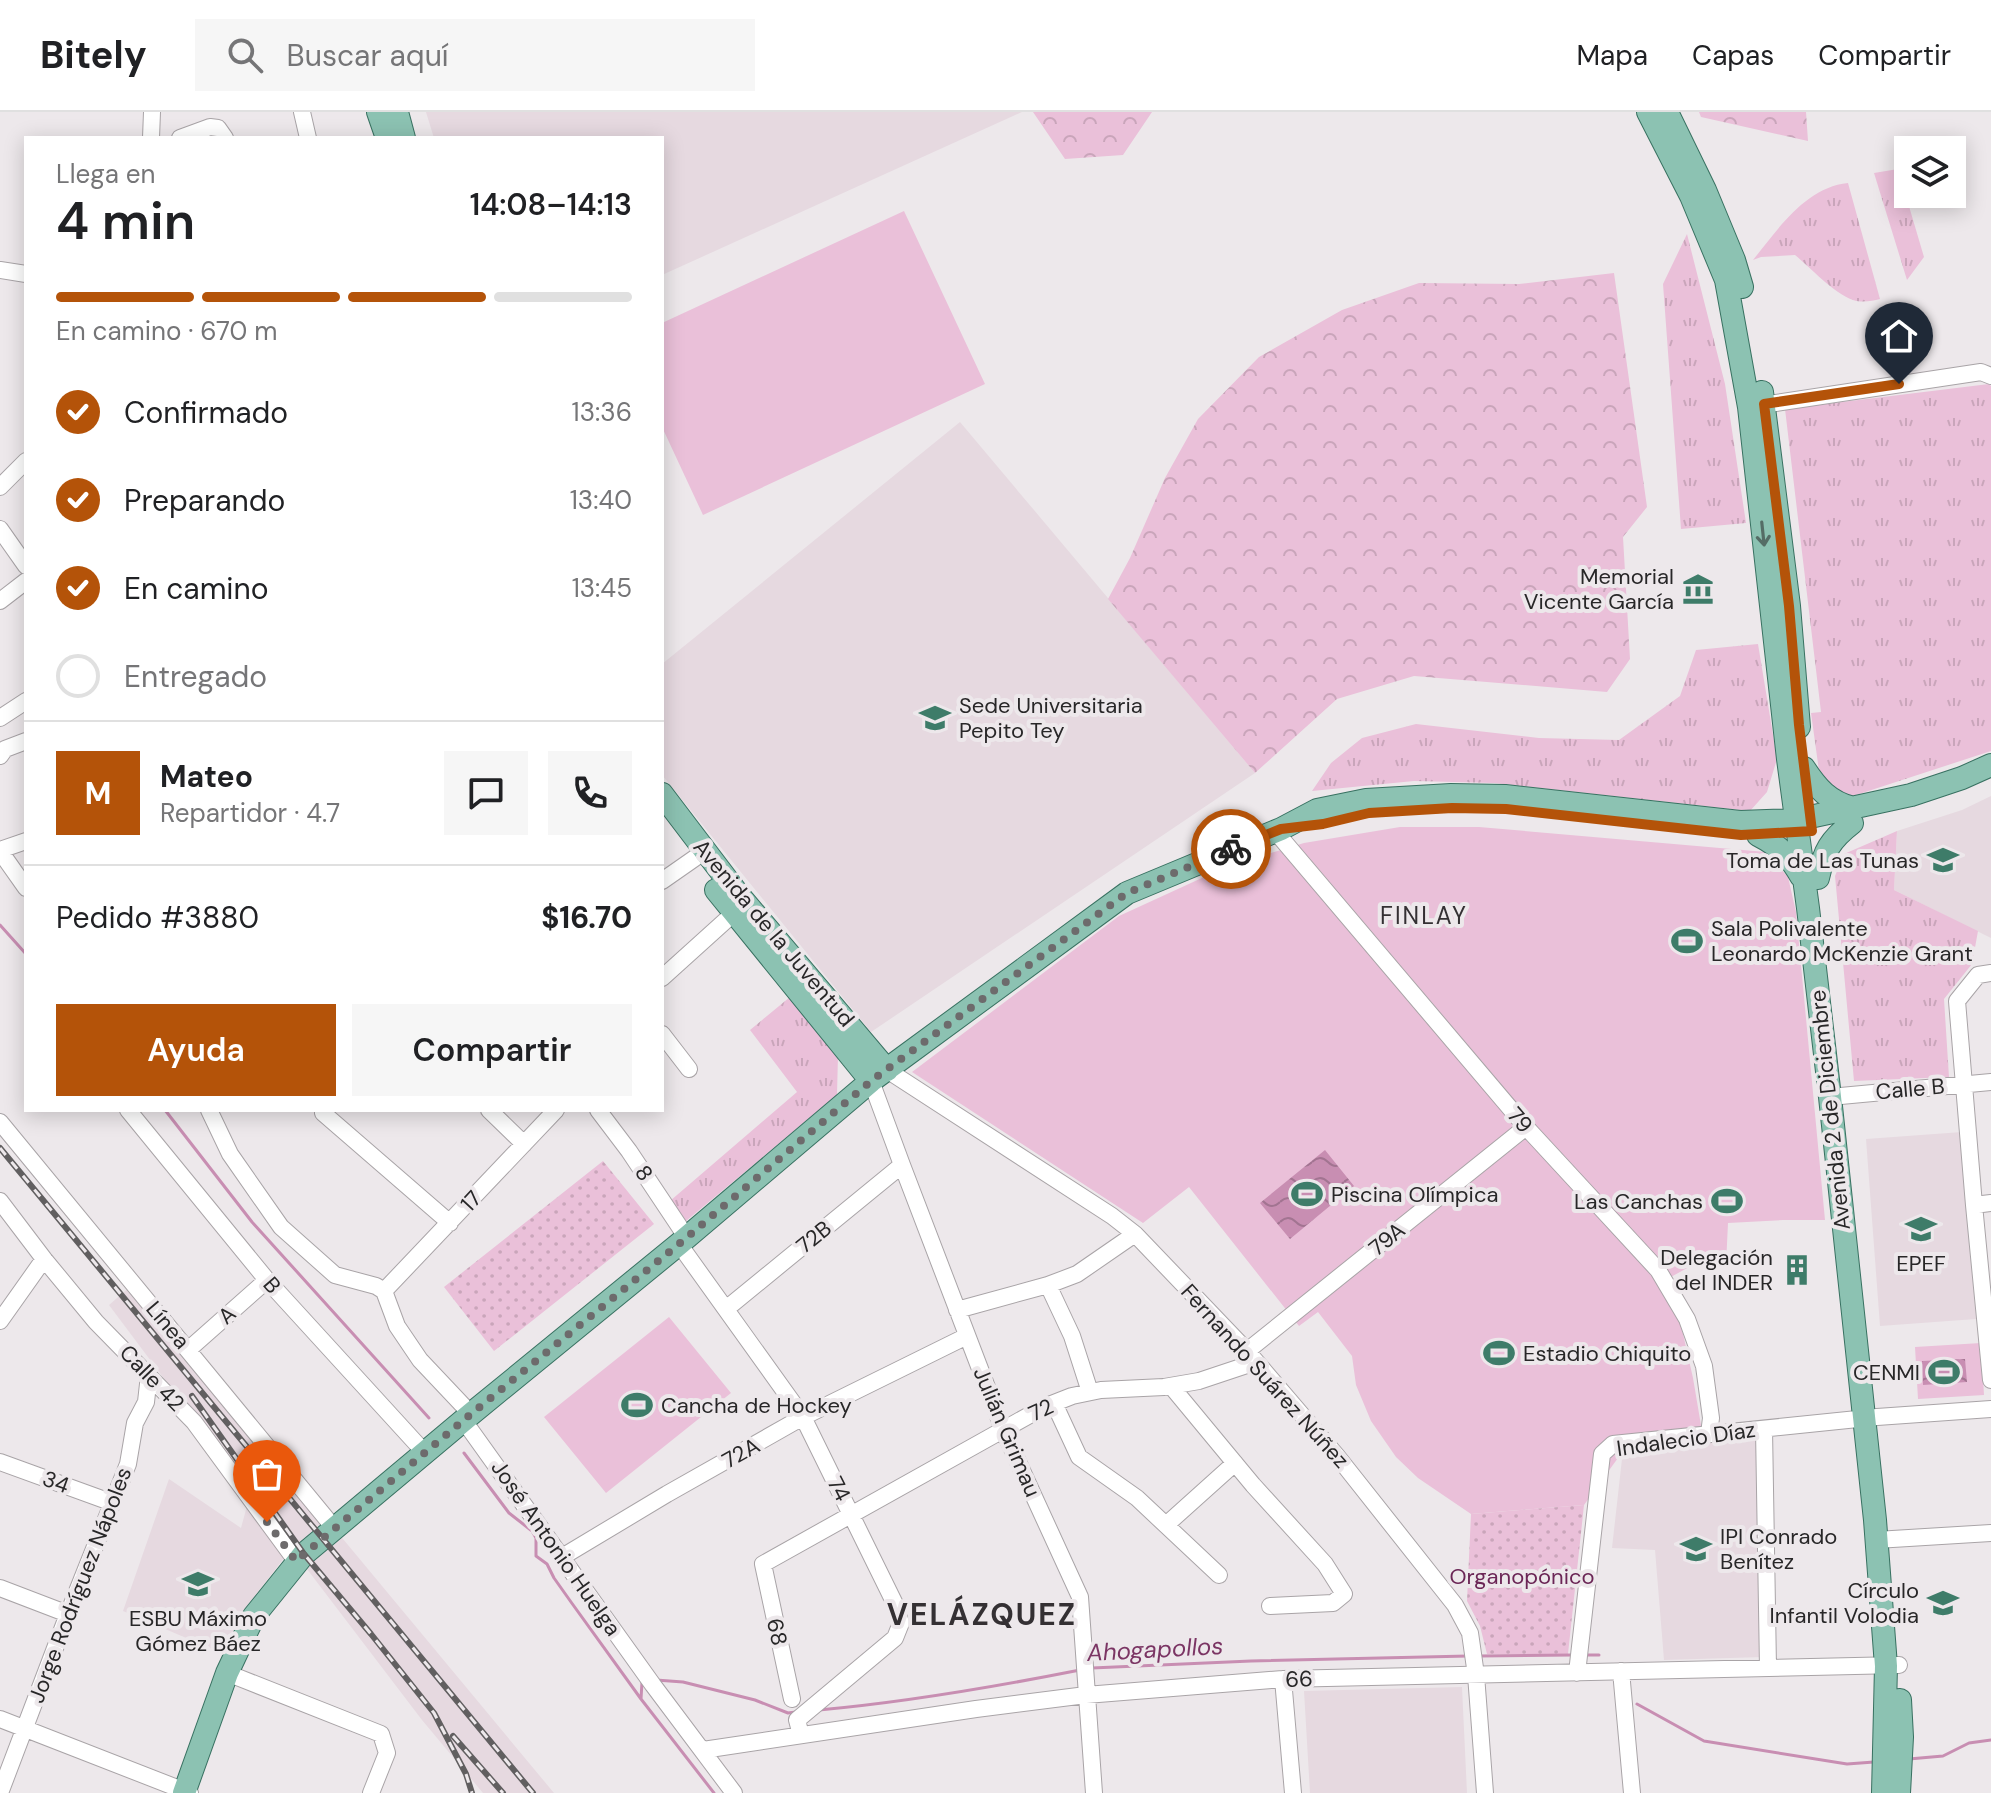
<!DOCTYPE html>
<html lang="es">
<meta charset="utf-8">
<style>
body{margin:0;font-family:"DM Sans",sans-serif;background:#f6f6f6;color:#202124;height:100vh;display:flex;flex-direction:column;font-size:30px;white-space:nowrap}
*{box-sizing:border-box;margin:0}
p{font-size:26px;color:#757577}
.icon{flex:none;width:44px;height:44px;fill:none;stroke:currentColor;stroke-width:2;stroke-linecap:round;stroke-linejoin:round}
.map{position:relative;flex:1;overflow:hidden}
.sheet{position:absolute;left:24px;top:24px;width:640px;height:976px;display:flex;flex-direction:column;background:#fff;border-radius:0px;box-shadow:0 4px 20px #0003}
.sheet>*{flex:none}
.fabs{position:absolute;left:1894px;top:24px;display:grid;gap:16px}
.fabs a{display:grid;place-items:center;width:72px;height:72px;border-radius:0px;background:#fff;box-shadow:0 4px 20px #0003;font-size:40px}
.pin{position:absolute;display:grid;place-items:center;width:68px;height:68px;color:#fff;margin:-82px -34px;border-radius:50% 50% 50% 0;rotate:-45deg;box-shadow:0 0 8px #0007}
.pin .icon{rotate:45deg}
.courier{position:absolute;display:grid;place-items:center;width:80px;height:80px;margin:-40px;border:6px solid #b45309;border-radius:50%;background:#fff;color:#222;box-shadow:0 2px 10px #0007}
.headline em{font-style:normal;font-weight:600}
.headline div{display:flex;flex-direction:column-reverse}
.headline{display:flex;align-items:center;justify-content:space-between;height:136px;padding:0 32px}
h1{font-size:52px;font-weight:600;line-height:60px}
.bar{display:grid;grid-template-columns:repeat(4,1fr);gap:12px 8px;align-content:center;height:96px;padding:0 32px}
.bar i{height:10px;border-radius:6px;background:#e0e0e0}
.bar .on{background:#b45309}
.bar p{grid-column:span 4}
.line{display:flex;align-items:center;gap:20px;padding:0 32px;border-top:2px solid #e0e0e0}
.line div{flex:1}
.round{display:grid;place-items:center;flex:none;width:84px;height:84px;border-radius:0px;background:#f6f6f6}
ol{padding:0 32px;list-style:none}
li{display:flex;align-items:center;gap:24px;height:88px}
li p{margin-inline-start:auto}
li .icon{padding:8px;border-radius:50%;background:#b45309;color:#fff;stroke-width:4}
li:last-child{color:#757577}
li i{width:44px;height:44px;border:4px solid #e0e0e0;border-radius:50%}
.primary-button{display:flex;gap:16px;margin-top:auto;padding:16px 32px}
.primary-button a{flex:1;height:92px;border-radius:0px;background:#b45309;color:#fff;font-size:32px;font-weight:600;line-height:92px;text-align:center}
.primary-button a+a{background:#f6f6f6;color:#202124}
header{display:flex;align-items:center;gap:48px;box-sizing:border-box;height:112px;padding:0 40px;background:#fff;border-bottom:2px solid #e0e0e0}
header strong{font-size:38px}
nav{display:flex;gap:44px;margin-inline-start:auto;font-size:28px}
.search{width:560px;height:72px;background:#f6f6f6;display:flex;align-items:center;gap:20px;box-sizing:border-box;padding:0 28px;border-radius:0px;color:#757577;font-size:30px}
.map>svg:first-child{display:block}
.built{fill:#e6d9e0}
.grass{fill:url(#grass-tufts)}
.forest{fill:url(#forest-crowns)}
.park{fill:#eac0d9}
.garden{fill:url(#garden-dots)}
.water{fill:url(#water-waves)}
.lines{fill:none;stroke-linecap:round;stroke-linejoin:round}
.stream{stroke:#c88eb2;stroke-width:3}
.minor-casing{stroke:#a9a4a7;stroke-width:18}
.major-casing{stroke:#387161;stroke-width:24}
.minor{stroke:#fff;stroke-width:16}
.major{stroke:#8cc2b2;stroke-width:22}
.rail-casing{stroke:#615f60;stroke-width:6}
.rail{stroke:#ede8eb;stroke-width:3;stroke-dasharray:9;stroke-linecap:butt}
.oneway{stroke:#556d66}
.done{stroke:#6d6b6c;stroke-width:8;stroke-dasharray:0 14.4}
.route{stroke:#b45309;stroke-width:10}
.labels{text-anchor:middle;dominant-baseline:central;stroke-width:8;stroke-linejoin:round;paint-order:stroke}
.poi-label{font-size:22px;fill:#282728;stroke:#ede8eb;text-anchor:end}
.street-label{font-size:22px;fill:#282728;stroke:#ede8eb}
.park-label{font-size:22px;fill:#6b2656;stroke:#ede8eb}
.neighbourhood-label{font-size:24px;letter-spacing:2px;fill:#343033;stroke:#ede8eb}
.water-label{font-size:24px;font-style:italic;fill:#7b3564;stroke:#ede8eb}
.district-label{font-size:30px;font-weight:bold;letter-spacing:2px;fill:#343033;stroke:#ede8eb}
</style>
<header>
<strong>Bitely</strong>
<div class="search"><svg class="icon" aria-label="search" viewBox="0 0 24 24"><circle cx="10" cy="10" r="6"/><path d="M15 15l6 6"/></svg>Buscar aquí</div>
<nav><a>Mapa</a><a>Capas</a><a>Compartir</a></nav>
</header>
<div class="map">
<svg width="1991" height="1681" viewBox="0 0 1991 1681">
<defs>
<pattern id="grass-tufts" width="24" height="20" patternUnits="userSpaceOnUse" patternTransform="scale(2)"><rect width="24" height="20" fill="#eac0d9"/><path d="M3 7l-1-3M5 7V3M7 7l1-3M15 17l-1-3M17 17v-4M19 17l1-3" fill="none" stroke="#c9a5ba"/></pattern>
<pattern id="forest-crowns" width="20" height="18" patternUnits="userSpaceOnUse" patternTransform="scale(2)"><rect width="20" height="18" fill="#eac0d9"/><path d="M2 6a3 3 0 1 1 6 0M12 15a3 3 0 1 1 6 0" fill="none" stroke="#c9a5ba"/></pattern>
<pattern id="garden-dots" width="8" height="8" patternUnits="userSpaceOnUse" patternTransform="scale(2)"><rect width="8" height="8" fill="#eac0d9"/><path d="M2 2h.1M6 6h.1" fill="none" stroke="#c9a5ba" stroke-width="1.8" stroke-linecap="round"/></pattern>
<pattern id="water-waves" width="16" height="10" patternUnits="userSpaceOnUse" patternTransform="scale(2)"><rect width="16" height="10" fill="#c88eb2"/><path d="M0 5q4-4 8 0t8 0" fill="none" stroke="#a27491"/></pattern>
</defs>
<rect width="100%" height="100%" fill="#ede8eb"/>
<path class="built" d="M 426,0 L 1022,0 L 662,163 L 662,26 L 434,26 Z
M 960,310 L 1255,661 L 871,920 L 662,663 L 662,552 Z
M 1991,684 L 1991,826 L 1894,778 L 1897,719 L 1962,698 Z
M 1962,1020 L 1976,1207 L 1880,1214 L 1866,1027 Z
M 132,1173 L 554,1681 L 483,1681 L 422,1608 L 294,1440 L 109,1193 Z
M 1756,1326 L 1763,1545 L 1664,1548 L 1655,1438 L 1612,1436 L 1623,1338 Z
M 169,1367 L 241,1416 L 247,1394 L 285,1445 L 243,1499 L 226,1543 L 123,1499 Z
M 1462,1575 L 1467,1681 L 1310,1681 L 1304,1579 Z"/>
<path class="grass" d="M 1898,57 L 1924,145 L 1907,168 L 1874,61 Z
M 1848,71 L 1880,187 C 1872,189 1862,191 1853,188 C 1833,181 1811,156 1795,143 L 1761,145 L 1753,148 C 1778,117 1806,75 1848,71 Z
M 1687,122 L 1725,272 L 1746,411 L 1681,417 L 1663,172 Z
M 1989,272 L 1991,274 L 1991,639 L 1850,685 L 1820,666 L 1811,601 L 1821,600 L 1785,297 Z
M 1758,532 L 1777,647 L 1767,680 L 1750,699 L 1494,671 L 1414,669 L 1312,679 L 1331,651 L 1362,626 L 1416,612 L 1539,626 L 1619,628 L 1680,584 L 1696,538 Z
M 1897,719 L 1894,778 L 1978,819 L 1972,852 L 1944,887 L 1949,965 L 1854,969 L 1835,764 L 1844,742 Z
M 790,885 L 838,943 L 837,983 L 686,1109 L 670,1089 L 797,980 L 750,918 Z"/>
<path class="forest" d="M 1033,0 L 1152,0 L 1123,43 L 1065,47 Z
M 1699,0 L 1806,0 L 1808,29 L 1701,5 Z
M 1614,161 L 1647,395 L 1623,425 L 1630,547 L 1607,580 L 1414,564 L 1337,587 L 1255,661 L 1108,487 L 1130,446 L 1165,366 L 1198,307 L 1259,245 L 1342,198 L 1419,171 L 1519,172 Z"/>
<path class="park" d="M 904,99 L 985,272 L 703,403 L 662,315 L 662,211 Z
M 1400,715 L 1479,715 L 1766,740 L 1788,765 L 1796,800 L 1825,1108 L 1783,1108 L 1728,1111 L 1726,1153 L 1689,1155 L 1660,1171 L 1681,1213 L 1693,1266 L 1704,1331 L 1623,1339 L 1584,1393 L 1471,1402 L 1418,1366 L 1396,1345 L 1371,1309 L 1356,1273 L 1352,1244 L 1318,1200 L 1299,1214 L 1189,1075 L 1143,1111 L 912,960 L 1119,804 L 1228,754 L 1304,731 Z
M 669,1205 L 731,1281 L 606,1381 L 544,1305 Z
M 1981,1231 L 1984,1283 L 1918,1287 L 1915,1235 Z"/>
<path class="garden" d="M 603,1049 L 654,1112 L 494,1239 L 444,1175 Z
M 1584,1393 L 1568,1542 L 1487,1542 L 1480,1514 L 1467,1489 L 1471,1402 Z"/>
<path class="water" d="M 1325,1038 L 1354,1074 L 1290,1127 L 1260,1091 Z
M 1965,1247 L 1967,1270 L 1923,1273 L 1922,1249 Z"/>
<g class="lines">
<path class="stream" d="M 0,813 L 26,842
M 165,998 L 252,1110 L 429,1306
M 464,1341 L 509,1401 L 532,1419 L 536,1426 L 536,1444 L 547,1452 L 554,1466 L 571,1490 L 641,1587 L 714,1681
M 1583,1543 L 1599,1543
M 1479,1544 L 1572,1543
M 1092,1556 L 1251,1549 L 1468,1544
M 656,1568 L 683,1570 L 755,1588 L 788,1601 L 796,1600
M 641,1587 L 642,1570 L 644,1569
M 1637,1592 L 1704,1629 L 1847,1652 L 1874,1650
M 819,1598 C 907,1590 994,1575 1080,1558
M 1909,1647 L 1943,1644 L 1969,1631 L 1991,1628"/>
<defs>
<path id="minor" d="M 302,0 L 308,26
M 151,26 L 152,0
M 180,26 L 210,15 L 218,16 L 225,26
M 0,158 L 26,162
M 1756,294 L 1981,260 L 1991,264
M 0,375 L 26,349
M 0,417 L 26,454
M 0,489 L 26,469
M 0,606 L 26,589
M 0,644 L 5,637 L 26,629
M 1275,719 L 1526,1015 L 1658,1158 L 1687,1207 L 1704,1254 L 1711,1306 L 1709,1322
M 0,738 L 26,729
M 0,739 L 26,776
M 662,769 L 705,739
M 1991,861 L 1978,863 L 1957,889 L 1974,1093 L 1991,1268
M 662,866 L 734,801
M 662,922 L 689,957
M 887,958 L 1112,1104 L 1135,1122 L 1247,1239 L 1337,1344 L 1455,1493 L 1470,1521 L 1476,1563 L 1485,1681
M 871,969 L 902,1053 L 1003,1317 L 1080,1485 L 1094,1681
M 1830,985 L 1991,970
M 128,998 L 267,1168 L 425,1341
M 209,998 L 230,1042 L 281,1115 L 335,1163 L 376,1174 L 384,1179 L 397,1214 L 420,1248 L 471,1302
M 325,998 L 323,1001 L 450,1111
M 489,998 L 524,1032
M 598,998 L 629,1039 L 687,1126
M 0,1010 L 335,1417
M 0,1089 L 44,1147 L 96,1210 L 194,1310 L 296,1449
M 1974,1093 L 1991,1091
M 679,1132 L 803,1305 L 895,1492 L 901,1511 L 895,1526 L 797,1608 L 801,1623
M 1048,1173 L 1072,1224 L 1090,1280
M 384,1179 L 556,998
M 726,1197 L 902,1053
M 957,1198 L 1048,1173 L 1077,1162 L 1135,1122
M 0,1209 L 44,1147
M 188,1238 L 267,1168
M 1247,1239 L 1526,1015
M 1171,1274 L 1253,1373 L 1325,1452 L 1344,1482 L 1333,1491 L 1270,1494
M 1054,1291 L 1079,1345 L 1137,1386 L 1219,1463
M 464,1309 L 653,1573 L 734,1681
M 1764,1317 L 1768,1556
M 0,1350 L 113,1391
M 1166,1413 L 1235,1351
M 1876,1428 L 1991,1421
M 562,1445 L 667,1382 L 803,1305 L 967,1224
M 0,1476 L 68,1502
M 1621,1559 L 1632,1681
M 227,1561 L 381,1622 L 387,1641 L 371,1681
M 1577,1561 L 1602,1342 L 1613,1332 L 1877,1305 L 1991,1297
M 1283,1567 L 1293,1681
M 792,1587 L 763,1452 L 1044,1295 L 1072,1284 L 1101,1278 L 1164,1275 L 1199,1269 L 1256,1250
M 0,1607 L 190,1681
M 703,1638 L 976,1597 L 1086,1583 L 1283,1567 L 1899,1553
M 0,1681 L 68,1502 L 128,1352 L 135,1311 L 146,1290 L 149,1263"/>
<path id="major" d="M 378,0 L 387,26
M 397,0 L 404,26
M 1648,0 L 1691,84 L 1726,168 L 1749,295 L 1788,647 L 1808,796 L 1830,985 L 1875,1408 L 1886,1554 L 1883,1681
M 1667,0 L 1705,78 L 1734,148 L 1742,175
M 1762,280 L 1789,494 L 1799,615
M 1804,656 C 1817,676 1829,690 1853,696
M 662,682 L 738,782 L 887,958
M 1758,723 C 1779,734 1789,743 1801,764
M 1818,766 C 1824,739 1830,728 1852,711
M 716,778 L 871,969
M 184,1681 L 227,1561 L 254,1504 L 304,1442 L 471,1302 L 679,1132 L 871,969 L 1127,781 L 1281,717 L 1317,698 L 1366,688 L 1451,683 L 1505,684 L 1740,710 L 1796,708 L 1911,683 L 1962,666 L 1991,653
M 1899,1681 L 1902,1625 L 1900,1588"/>
</defs>
<use href="#minor" class="minor-casing"/>
<use href="#major" class="major-casing"/>
<use href="#minor" class="minor"/>
<use href="#major" class="major"/>
<defs>
<path id="rail" d="M 0,1036 L 533,1681
M 192,1284 L 304,1442 L 371,1522 L 434,1601 L 466,1662 L 472,1681
M 453,1624 L 503,1681"/>
</defs>
<use href="#rail" class="rail-casing"/>
<use href="#rail" class="rail"/>
</g>
<defs><path id="oneway-shaft" d="M-6 0H5M1.5-3L5.5 0L1.5 3" fill="none" stroke-width="1.6" stroke-linecap="round" stroke-linejoin="round" transform="scale(2)"/></defs>
<use class="oneway" href="#oneway-shaft" transform="translate(1763 422) rotate(84)"/>
<g class="lines">
<path class="done" d="M 267,1410 L 296,1449 L 471,1302 L 679,1132 L 871,969 L 1127,781 L 1231,737"/>
<path class="route" d="M 1231,737 L 1281,717 L 1323,712 L 1369,701 L 1452,696 L 1506,697 L 1741,723 L 1812,719 L 1799,613 L 1789,494 L 1764,292 L 1899,272"/>
</g>
<defs>
<symbol id="museum-bare" viewBox="-9 -9 18 18"><path d="M0-6L6-3V-2H-6V-3ZM-5-1h2V3h-2ZM-1-1h2V3h-2ZM3-1h2V3H3ZM-6 4H6V6H-6Z" fill="#3e7c69" stroke="#ede8eb" stroke-width="2.5" paint-order="stroke"/></symbol>
<symbol id="university-bare" viewBox="-9 -9 18 18"><path d="M0-5L7-2L0 1L-7-2ZM-4 1L0 2.5L4 1V4Q0 6-4 4Z" fill="#3e7c69" stroke="#ede8eb" stroke-width="2.5" paint-order="stroke"/></symbol>
<symbol id="school-bare" viewBox="-9 -9 18 18"><path d="M0-5L7-2L0 1L-7-2ZM-4 1L0 2.5L4 1V4Q0 6-4 4Z" fill="#3e7c69" stroke="#ede8eb" stroke-width="2.5" paint-order="stroke"/></symbol>
<symbol id="stadium-bare" viewBox="-9 -9 18 18"><path d="M0-5a6.5 5 0 1 0 0 10a6.5 5 0 1 0 0-10ZM-3.5-1.8h7v3.6h-7Z" fill="#3e7c69" stroke="#ede8eb" stroke-width="2.5" paint-order="stroke"/></symbol>
<symbol id="building-bare" viewBox="-9 -9 18 18"><path d="M-4-6H4V6H1V3H-1V6H-4ZM-2.5-4.3h1.7v1.8h-1.7ZM.8-4.3h1.7v1.8H.8ZM-2.5-1h1.7V.8h-1.7ZM.8-1h1.7V.8H.8Z" fill="#3e7c69" stroke="#ede8eb" stroke-width="2.5" paint-order="stroke"/></symbol>
</defs>
<g fill-rule="evenodd">
<use href="#museum-bare" x="1676" y="455" width="44" height="44"/>
<use href="#university-bare" x="913" y="584" width="44" height="44"/>
<use href="#school-bare" x="1921" y="726" width="44" height="44"/>
<use href="#stadium-bare" x="1665" y="807" width="44" height="44"/>
<use href="#stadium-bare" x="1285" y="1060" width="44" height="44"/>
<use href="#stadium-bare" x="1705" y="1067" width="44" height="44"/>
<use href="#school-bare" x="1899" y="1095" width="44" height="44"/>
<use href="#building-bare" x="1775" y="1136" width="44" height="44"/>
<use href="#stadium-bare" x="1477" y="1219" width="44" height="44"/>
<use href="#stadium-bare" x="1922" y="1238" width="44" height="44"/>
<use href="#stadium-bare" x="615" y="1271" width="44" height="44"/>
<use href="#school-bare" x="1674" y="1415" width="44" height="44"/>
<use href="#school-bare" x="176" y="1450" width="44" height="44"/>
<use href="#school-bare" x="1921" y="1469" width="44" height="44"/>
</g>
<g class="labels">
<g class="poi-label">
<text x="1674" y="464">Memorial<tspan x="1674" dy="25">Vicente García</tspan></text>
<text x="959" y="593" text-anchor="start">Sede Universitaria<tspan x="959" dy="25">Pepito Tey</tspan></text>
<text x="1919" y="748">Toma de Las Tunas</text>
<text x="1711" y="816" text-anchor="start">Sala Polivalente<tspan x="1711" dy="25">Leonardo McKenzie Grant</tspan></text>
<text x="1331" y="1082" text-anchor="start">Piscina Olímpica</text>
<text x="1703" y="1089">Las Canchas</text>
<text x="1773" y="1145">Delegación<tspan x="1773" dy="25">del INDER</tspan></text>
<text x="1921" y="1151" text-anchor="middle">EPEF</text>
<text x="1523" y="1241" text-anchor="start">Estadio Chiquito</text>
<text x="1920" y="1260">CENMI</text>
<text x="661" y="1293" text-anchor="start">Cancha de Hockey</text>
<text x="1720" y="1424" text-anchor="start">IPI Conrado<tspan x="1720" dy="25">Benítez</tspan></text>
<text x="1919" y="1478">Círculo<tspan x="1919" dy="25">Infantil Volodia</tspan></text>
<text x="198" y="1506" text-anchor="middle">ESBU Máximo<tspan x="198" dy="25">Gómez Báez</tspan></text>
</g>
<g class="street-label">
<text transform="translate(774 821) rotate(50)">Avenida de la Juventud</text>
<text transform="translate(1910 977) rotate(-5)">Calle B</text>
<text transform="translate(1830 998) rotate(-96)">Avenida 2 de Diciembre</text>
<text transform="translate(1520 1008) rotate(49)">79</text>
<text transform="translate(644 1061) rotate(56)">8</text>
<text transform="translate(471 1089) rotate(-47)">17</text>
<text transform="translate(814 1125) rotate(-39)">72B</text>
<text transform="translate(1387 1127) rotate(-39)">79A</text>
<text transform="translate(272 1173) rotate(49)">B</text>
<text transform="translate(227 1203) rotate(-42)">A</text>
<text transform="translate(168 1213) rotate(50)">Línea</text>
<text transform="translate(1265 1264) rotate(48)">Fernando Suárez Núñez</text>
<text transform="translate(152 1266) rotate(46)">Calle 42</text>
<text transform="translate(1041 1298) rotate(-25)">72</text>
<text transform="translate(1007 1320) rotate(67)">Julián Grimau</text>
<text transform="translate(1686 1327) rotate(-8)">Indalecio Díaz</text>
<text transform="translate(741 1341) rotate(-29)">72A</text>
<text transform="translate(56 1370) rotate(20)">34</text>
<text transform="translate(839 1377) rotate(63)">74</text>
<text transform="translate(556 1436) rotate(55)">José Antonio Huelga</text>
<text transform="translate(80 1473) rotate(-69)">Jorge Rodríguez Nápoles</text>
<text transform="translate(777 1520) rotate(78)">68</text>
<text transform="translate(1299 1567) rotate(-2)">66</text>
</g>
<g class="park-label">
<text x="1522" y="1464">Organopónico</text>
</g>
<g class="neighbourhood-label">
<text x="1424" y="803">FINLAY</text>
</g>
<g class="water-label">
<text transform="translate(1155 1537) rotate(-3)">Ahogapollos</text>
</g>
<g class="district-label">
<text x="982" y="1502">VELÁZQUEZ</text>
</g>
</g>
</svg>
<div class="fabs">
<a><svg class="icon" aria-label="layers" viewBox="0 0 24 24"><path d="M12 4l9 5-9 5-9-5zM3 14l9 5 9-5"/></svg></a>
</div>
<div class="pin" style="left:267px;top:1410px;background:#ea580c"><svg class="icon" aria-label="bag" viewBox="0 0 24 24"><path d="M5 8h14l-1 12H6zM9 8a3 3 0 0 1 6 0"/></svg></div>
<div class="pin" style="left:1899px;top:272px;background:#1f2937"><svg class="icon" aria-label="home" viewBox="0 0 24 24"><path d="M3 11l9-7 9 7M6 9v11h12V9"/></svg></div>
<div class="courier" style="left:1231px;top:737px"><svg class="icon" aria-label="bike" viewBox="0 0 24 24"><circle cx="6" cy="16" r="4"/><circle cx="18" cy="16" r="4"/><path d="M6 16l4-8h5l3 8M10 8l3 8H6M13 5h3"/></svg></div>
<section class="sheet">
<div class="headline"><div><h1>4 min</h1><p>Llega en</p></div><em>14:08–14:13</em></div>
<div class="bar"><i class="on"></i><i class="on"></i><i class="on"></i><i></i><p>En camino · 670 m</p></div>
<ol>
<li><svg class="icon" aria-label="check" viewBox="0 0 24 24"><path d="M5 12l5 5 9-10"/></svg>Confirmado<p>13:36</p></li>
<li><svg class="icon" aria-label="check" viewBox="0 0 24 24"><path d="M5 12l5 5 9-10"/></svg>Preparando<p>13:40</p></li>
<li><svg class="icon" aria-label="check" viewBox="0 0 24 24"><path d="M5 12l5 5 9-10"/></svg>En camino<p>13:45</p></li>
<li><i></i>Entregado</li>
</ol>
<div class="line" style="height:144px"><b class="round" style="background:#b45309;color:#fff">M</b><div><b>Mateo</b><p>Repartidor · 4.7</p></div><a class="round"><svg class="icon" aria-label="chat" viewBox="0 0 24 24"><path d="M4 5h16v11H9l-5 4z"/></svg></a><a class="round"><svg class="icon" aria-label="phone" viewBox="0 0 24 24"><path d="M5 4h4l2 5-3 2q2 4 5 5l2-3 5 2v4C11 20 4 13 5 4z"/></svg></a></div>
<div class="line" style="height:104px"><div>Pedido #3880</div><b>$16.70</b></div>
<div class="primary-button"><a>Ayuda</a><a>Compartir</a></div>
</section>
</div>
